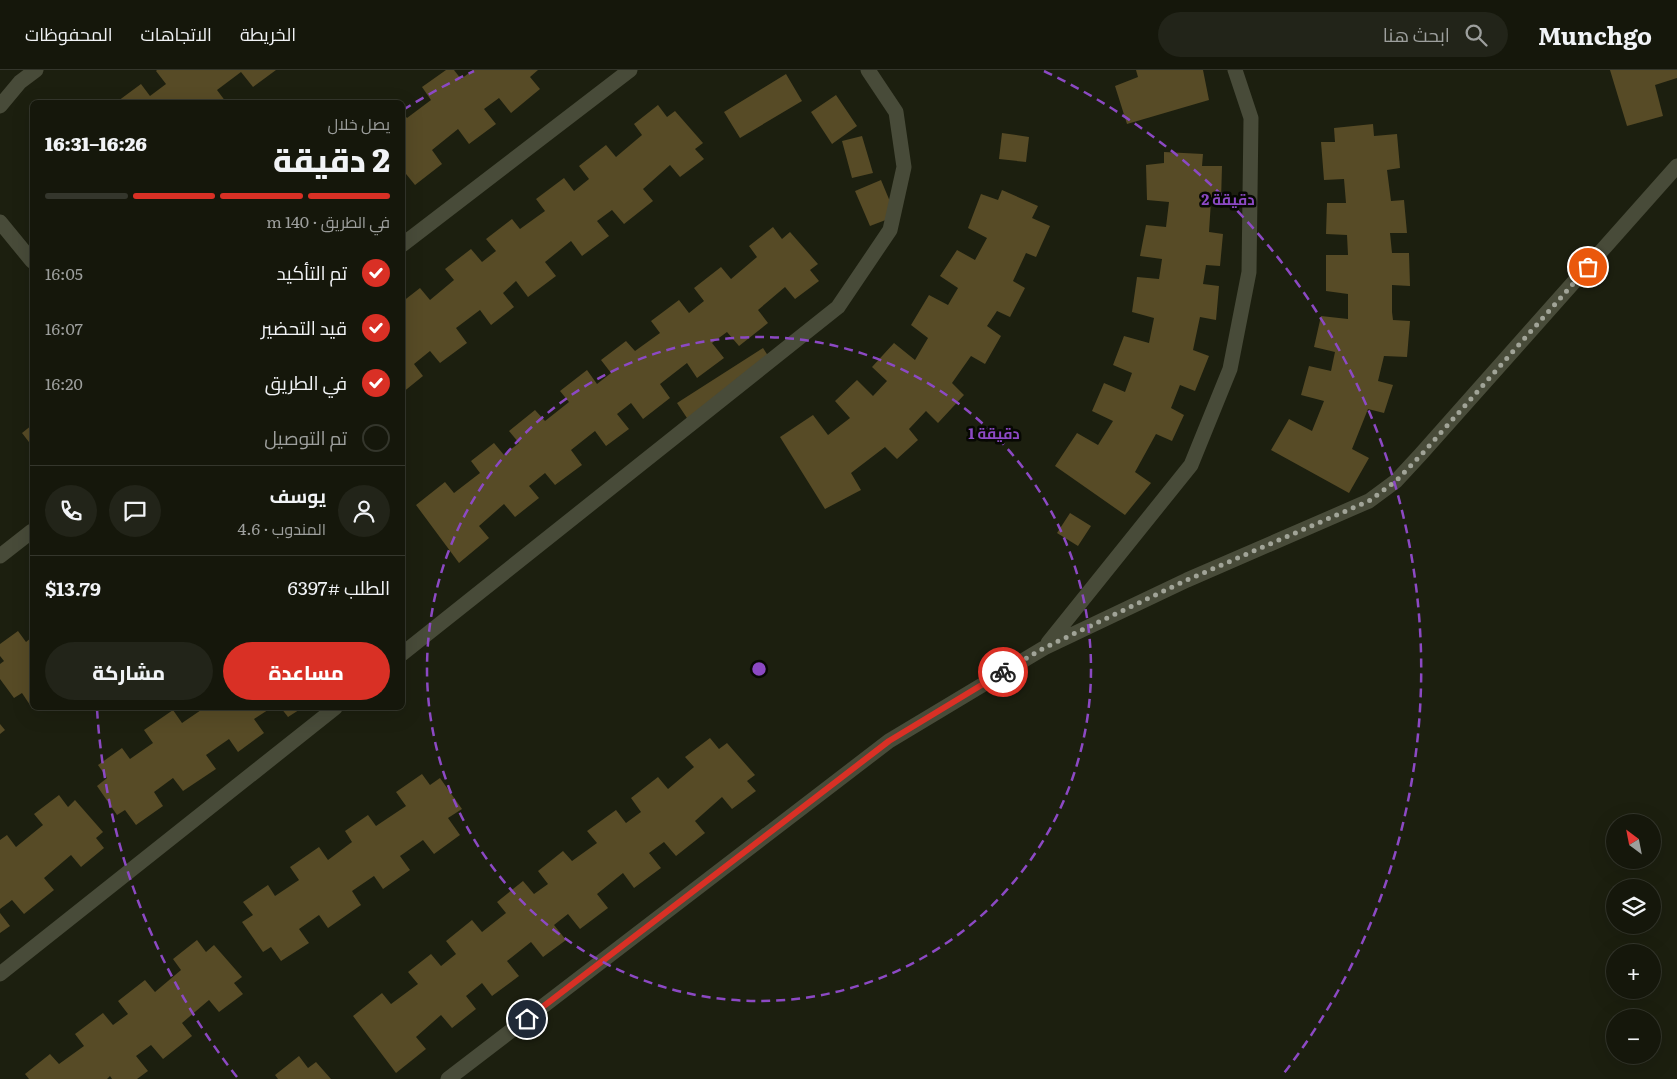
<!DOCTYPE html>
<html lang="ar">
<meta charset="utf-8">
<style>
body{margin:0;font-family:Literata,Cairo,serif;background:#222419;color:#f1f3f6;direction:rtl;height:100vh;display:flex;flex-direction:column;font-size:19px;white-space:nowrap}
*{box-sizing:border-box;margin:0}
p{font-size:16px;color:#9d9f9d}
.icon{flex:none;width:28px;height:28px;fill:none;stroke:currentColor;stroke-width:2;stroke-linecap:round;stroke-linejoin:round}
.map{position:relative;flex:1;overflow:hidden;direction:ltr}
.details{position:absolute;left:30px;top:30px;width:375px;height:610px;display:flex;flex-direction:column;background:#15170b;border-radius:8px;box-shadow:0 5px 20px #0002,0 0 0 1px #34362c;direction:rtl}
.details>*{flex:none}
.needle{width:32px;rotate:328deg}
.fabs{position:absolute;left:1606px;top:744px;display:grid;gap:10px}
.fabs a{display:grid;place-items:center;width:55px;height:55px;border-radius:50%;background:#15170b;box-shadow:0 5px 20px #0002,0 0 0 1px #34362c;font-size:25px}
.pin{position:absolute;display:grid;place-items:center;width:42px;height:42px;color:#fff;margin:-21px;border:2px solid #fff;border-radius:50%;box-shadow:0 1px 5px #0007}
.courier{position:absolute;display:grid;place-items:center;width:50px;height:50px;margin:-25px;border:4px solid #d93025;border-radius:50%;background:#fff;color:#222;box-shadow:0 1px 6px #0007}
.overview em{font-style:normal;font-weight:800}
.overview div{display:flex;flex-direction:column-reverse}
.overview{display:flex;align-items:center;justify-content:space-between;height:85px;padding:0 15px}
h1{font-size:32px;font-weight:800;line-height:38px}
.bar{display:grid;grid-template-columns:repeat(4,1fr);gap:8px 5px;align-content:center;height:60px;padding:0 15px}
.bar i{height:6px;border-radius:4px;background:#34362c}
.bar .current{background:#d93025}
.bar p{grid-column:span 4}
.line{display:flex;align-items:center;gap:12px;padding:0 15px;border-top:1px solid #34362c}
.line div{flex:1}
.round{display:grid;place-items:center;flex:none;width:52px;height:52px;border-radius:26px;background:#222419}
ol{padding:0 15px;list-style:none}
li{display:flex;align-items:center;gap:15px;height:55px}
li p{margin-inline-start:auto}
li .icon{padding:5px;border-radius:50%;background:#d93025;color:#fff;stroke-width:4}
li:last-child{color:#9d9f9d}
li i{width:28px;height:28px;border:2px solid #34362c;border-radius:50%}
.action{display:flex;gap:10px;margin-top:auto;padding:10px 15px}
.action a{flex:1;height:58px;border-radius:30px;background:#d93025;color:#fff;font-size:20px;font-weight:800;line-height:58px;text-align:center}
.action a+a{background:#222419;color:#f1f3f6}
header{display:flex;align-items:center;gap:30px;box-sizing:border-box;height:70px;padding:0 25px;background:#15170b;border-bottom:1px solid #34362c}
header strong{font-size:24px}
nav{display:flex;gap:28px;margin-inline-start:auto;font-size:18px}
.search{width:350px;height:45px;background:#222419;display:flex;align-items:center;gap:12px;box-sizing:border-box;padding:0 18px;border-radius:28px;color:#9d9f9d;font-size:19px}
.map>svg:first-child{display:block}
.building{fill:#574b26}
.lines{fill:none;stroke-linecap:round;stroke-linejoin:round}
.minor{stroke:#484b39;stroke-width:15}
.done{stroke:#a1a498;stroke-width:5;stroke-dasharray:0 9}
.route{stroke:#d93025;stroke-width:6}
.ring{fill:none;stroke:#8c49c4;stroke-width:2.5;stroke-dasharray:9 6}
.centre{fill:#8c49c4;stroke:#070803;stroke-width:2.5}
.ring-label{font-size:15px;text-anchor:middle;font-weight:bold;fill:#8c49c4;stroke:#070803;stroke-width:5;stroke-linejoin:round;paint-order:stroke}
</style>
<header>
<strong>Munchgo</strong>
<div class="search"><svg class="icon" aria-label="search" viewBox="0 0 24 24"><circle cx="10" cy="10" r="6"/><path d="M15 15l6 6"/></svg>ابحث هنا</div>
<nav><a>الخريطة</a><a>الاتجاهات</a><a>المحفوظات</a></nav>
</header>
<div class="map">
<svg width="1677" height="1009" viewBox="0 0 1677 1009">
<rect width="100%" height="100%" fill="#1c1f0f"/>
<path class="building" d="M 157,0 L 276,0 L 253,17 L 241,2 L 217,20 L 226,32 L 119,32 L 118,31 L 141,14 L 150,26 L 166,14 L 156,1 Z
M 446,0 L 454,0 L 461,9 L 473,0 L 538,0 L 530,7 L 540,19 L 511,43 L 499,28 L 484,39 L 496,54 L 469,74 L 458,59 L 432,80 L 442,94 L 415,115 L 402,99 L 402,42 L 407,48 L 431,30 L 422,17 Z
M 1136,0 L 1203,0 L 1209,30 L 1127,54 L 1115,16 L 1138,7 Z
M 1610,0 L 1677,0 L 1677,8 L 1655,15 L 1663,46 L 1627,56 Z
M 786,4 L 802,31 L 740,68 L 724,42 Z
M 836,25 L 857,56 L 832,74 L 811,42 Z
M 658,35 L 667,47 L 675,41 L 703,73 L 695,79 L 704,89 L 680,107 L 670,95 L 643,119 L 653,131 L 624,154 L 612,140 L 597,151 L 609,166 L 582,186 L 571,171 L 545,192 L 556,206 L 528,227 L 516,211 L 503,223 L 514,237 L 491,255 L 480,240 L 456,258 L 467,273 L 440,293 L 430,281 L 414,294 L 423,306 L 402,323 L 402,252 L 404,251 L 402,250 L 402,232 L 420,218 L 430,230 L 454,210 L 445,199 L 471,179 L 482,192 L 496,181 L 486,169 L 512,149 L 520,159 L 545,141 L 536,129 L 564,108 L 574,121 L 589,109 L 579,96 L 606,75 L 616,87 L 642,65 L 634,54 Z
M 1373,54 L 1374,66 L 1397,64 L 1400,98 L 1387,100 L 1391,131 L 1404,130 L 1407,163 L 1390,163 L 1392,183 L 1409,183 L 1410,216 L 1392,215 L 1392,242 L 1393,250 L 1410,251 L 1407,287 L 1384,286 L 1378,311 L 1393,315 L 1384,343 L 1368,339 L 1352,379 L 1369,388 L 1349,423 L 1271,380 L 1289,349 L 1312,361 L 1324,331 L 1301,325 L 1309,296 L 1331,301 L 1335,282 L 1314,277 L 1321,246 L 1348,249 L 1348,224 L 1326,221 L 1326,185 L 1348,185 L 1347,165 L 1326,164 L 1327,133 L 1346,133 L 1344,109 L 1324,110 L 1321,72 L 1335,72 L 1334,58 Z
M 1002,63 L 1029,67 L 1026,92 L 999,89 Z
M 862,66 L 873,103 L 852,108 L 842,71 Z
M 1164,82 L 1203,84 L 1202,96 L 1222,96 L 1221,131 L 1211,131 L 1209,162 L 1223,164 L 1220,196 L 1206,195 L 1203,214 L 1219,216 L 1216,250 L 1200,247 L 1193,280 L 1209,286 L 1195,321 L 1180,315 L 1171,338 L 1184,345 L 1172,371 L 1156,364 L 1135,402 L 1151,413 L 1125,445 L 1055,396 L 1077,363 L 1098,375 L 1113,351 L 1092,341 L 1104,313 L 1125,322 L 1132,303 L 1113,295 L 1124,266 L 1149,273 L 1154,248 L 1132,242 L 1137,207 L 1159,209 L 1162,189 L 1140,186 L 1146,155 L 1166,157 L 1169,132 L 1147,130 L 1146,95 L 1164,93 Z
M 881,110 L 896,146 L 870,156 L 855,121 Z
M 1002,120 L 1038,136 L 1032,148 L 1050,156 L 1036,187 L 1026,183 L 1013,211 L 1025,218 L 1010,247 L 997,241 L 987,256 L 1001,266 L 985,294 L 971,286 L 952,313 L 964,325 L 938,353 L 926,341 L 909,359 L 918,370 L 897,389 L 885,377 L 851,403 L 861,420 L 825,439 L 780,367 L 813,345 L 828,365 L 850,348 L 835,331 L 857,310 L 873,326 L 887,311 L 872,297 L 894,273 L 915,290 L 928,268 L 911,255 L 929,225 L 948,235 L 958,218 L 940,206 L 957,180 L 975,190 L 987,168 L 968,158 L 981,124 L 998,130 Z
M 773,157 L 782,169 L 790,162 L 818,194 L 810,200 L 819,211 L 795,229 L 785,217 L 758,240 L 768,253 L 739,276 L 727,262 L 712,273 L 724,288 L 697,308 L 687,293 L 660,314 L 670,328 L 643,349 L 631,333 L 617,344 L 629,359 L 606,376 L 595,361 L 571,380 L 582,395 L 555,415 L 545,403 L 529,416 L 539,428 L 515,447 L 504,434 L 479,456 L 489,468 L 459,493 L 416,435 L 445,412 L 454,423 L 480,403 L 471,391 L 494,373 L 504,385 L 519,373 L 509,361 L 535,340 L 545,351 L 569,332 L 560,321 L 587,300 L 597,314 L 611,303 L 601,290 L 626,271 L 635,281 L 660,263 L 651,251 L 679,230 L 689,243 L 704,231 L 694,218 L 721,197 L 731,209 L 757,187 L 749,176 Z
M 763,278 L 774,295 L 689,351 L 677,333 Z
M 32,355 L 32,376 L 22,363 Z
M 1070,443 L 1091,456 L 1078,476 L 1057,463 Z
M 18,561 L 26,572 L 32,567 L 32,638 L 22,623 L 14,628 L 0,609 L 0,594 L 4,591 L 0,586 L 0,574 Z
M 204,638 L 271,638 L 254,649 L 264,663 L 238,682 L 229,669 L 206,685 L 216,699 L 183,721 L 173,708 L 154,722 L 163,736 L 136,755 L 125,740 L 117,745 L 97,716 L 107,708 L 98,695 L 122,678 L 130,689 L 153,673 L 144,660 L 173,640 L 182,653 Z
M 281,638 L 302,638 L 288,647 Z
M 0,654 L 5,660 L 0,664 Z
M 710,668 L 719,679 L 727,673 L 755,705 L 747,711 L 756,721 L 732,739 L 722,727 L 695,751 L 705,763 L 676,786 L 664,772 L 649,783 L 661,798 L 634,818 L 623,803 L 597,824 L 608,838 L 580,859 L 568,844 L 554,855 L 566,870 L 543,887 L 531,872 L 507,891 L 519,906 L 492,926 L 482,913 L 466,926 L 476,939 L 452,958 L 441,945 L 416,967 L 426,979 L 396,1003 L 353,946 L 382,923 L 391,934 L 418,914 L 408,902 L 431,884 L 441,896 L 456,884 L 446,871 L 472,850 L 482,862 L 506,843 L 497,832 L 523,811 L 534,824 L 548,814 L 538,801 L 563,781 L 572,791 L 597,773 L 587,761 L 616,740 L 626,753 L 641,742 L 631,728 L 658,707 L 668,719 L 694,697 L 685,687 Z
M 422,704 L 430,715 L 440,708 L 462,739 L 448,748 L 460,765 L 434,784 L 423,770 L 400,786 L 410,800 L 383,819 L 374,806 L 352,821 L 361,835 L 328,858 L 319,845 L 299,859 L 309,873 L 281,891 L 271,877 L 263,882 L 242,852 L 253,845 L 243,832 L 268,815 L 275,826 L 299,810 L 290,797 L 319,777 L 328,790 L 352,772 L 345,761 L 368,745 L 376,756 L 406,736 L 396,722 Z
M 59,725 L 68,737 L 75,730 L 103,762 L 96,768 L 104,778 L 81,797 L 71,785 L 44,808 L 54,820 L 24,844 L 12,830 L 0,839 L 0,770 L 7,765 L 16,777 L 43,755 L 34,744 Z
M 0,843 L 10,856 L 0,863 Z
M 197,870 L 206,882 L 214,875 L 242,907 L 234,913 L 243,924 L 219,942 L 209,930 L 182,953 L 192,966 L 163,989 L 151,975 L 136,986 L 148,1001 L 137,1009 L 112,1009 L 110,1006 L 107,1009 L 29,1009 L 25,1004 L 50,984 L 59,994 L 84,976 L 75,964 L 103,943 L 113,955 L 128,944 L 118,931 L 145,910 L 155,922 L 181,900 L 173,889 Z
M 299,986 L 308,998 L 316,992 L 331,1009 L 278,1009 L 275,1005 Z"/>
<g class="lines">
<path class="minor" d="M 0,36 L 20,12 L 36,0
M 0,152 L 32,191
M 402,175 L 630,0
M 0,486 L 32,461
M 1048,573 L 1191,395 L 1230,299 L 1249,202 L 1251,48 L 1235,0
M 402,584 L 838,237 L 890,160 L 904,97 L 896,42 L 868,0
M 0,904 L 335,638
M 448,1009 L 889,671 L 1044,578 L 1187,510 L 1369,431 L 1396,411 L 1421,384 L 1677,96"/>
</g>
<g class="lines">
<path class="done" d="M 1003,602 L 1044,578 L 1187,510 L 1369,431 L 1396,411 L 1422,384 L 1588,197"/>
<path class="route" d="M 527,949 L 889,671 L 1003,602"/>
</g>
<g class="ring">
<circle cx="759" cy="599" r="332"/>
<path d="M237 1007A663 663 0 0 1 97 639M403 40A663 663 0 0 1 474 1M1044 1A663 663 0 0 1 1281 1007"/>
</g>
<circle cx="759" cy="599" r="8" class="centre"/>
<g class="ring-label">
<text x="1228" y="135">2 دقيقة</text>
<text x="994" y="369">1 دقيقة</text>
</g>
</svg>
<div class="fabs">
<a><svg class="needle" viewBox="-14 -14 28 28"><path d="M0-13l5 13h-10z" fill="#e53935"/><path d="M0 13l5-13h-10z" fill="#9d9f9d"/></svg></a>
<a><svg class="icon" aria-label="layers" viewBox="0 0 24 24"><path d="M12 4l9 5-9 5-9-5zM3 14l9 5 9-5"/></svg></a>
<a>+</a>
<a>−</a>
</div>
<div class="pin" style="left:1588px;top:197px;background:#ea580c"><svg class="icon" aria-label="bag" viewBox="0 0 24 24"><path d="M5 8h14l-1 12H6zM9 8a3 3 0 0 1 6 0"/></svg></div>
<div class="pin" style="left:527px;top:949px;background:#1f2937"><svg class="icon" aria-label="home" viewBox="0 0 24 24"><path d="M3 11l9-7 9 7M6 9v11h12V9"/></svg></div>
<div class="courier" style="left:1003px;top:602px"><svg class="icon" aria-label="bike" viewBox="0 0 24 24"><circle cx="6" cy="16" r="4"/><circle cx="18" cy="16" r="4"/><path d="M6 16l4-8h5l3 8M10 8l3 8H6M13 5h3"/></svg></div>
<section class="details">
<div class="overview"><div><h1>2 دقيقة</h1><p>يصل خلال</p></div><em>16:26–16:31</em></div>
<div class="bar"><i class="current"></i><i class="current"></i><i class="current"></i><i></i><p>في الطريق · 140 m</p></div>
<ol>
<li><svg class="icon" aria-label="check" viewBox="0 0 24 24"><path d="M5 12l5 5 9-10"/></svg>تم التأكيد<p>16:05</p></li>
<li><svg class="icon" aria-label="check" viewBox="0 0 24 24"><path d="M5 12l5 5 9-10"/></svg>قيد التحضير<p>16:07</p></li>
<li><svg class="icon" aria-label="check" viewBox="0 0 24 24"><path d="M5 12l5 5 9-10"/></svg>في الطريق<p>16:20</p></li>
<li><i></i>تم التوصيل</li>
</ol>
<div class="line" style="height:90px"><a class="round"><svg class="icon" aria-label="person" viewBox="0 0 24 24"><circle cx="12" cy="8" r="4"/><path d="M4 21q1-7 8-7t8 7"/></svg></a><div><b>يوسف</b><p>المندوب · 4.6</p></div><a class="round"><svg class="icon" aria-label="chat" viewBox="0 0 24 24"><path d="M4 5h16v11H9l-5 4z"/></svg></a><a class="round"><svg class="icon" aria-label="phone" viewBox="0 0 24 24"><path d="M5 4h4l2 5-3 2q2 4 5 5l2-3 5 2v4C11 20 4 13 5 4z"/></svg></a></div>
<div class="line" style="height:65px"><div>الطلب #6397</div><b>$13.79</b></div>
<div class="action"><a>مساعدة</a><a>مشاركة</a></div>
</section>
</div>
